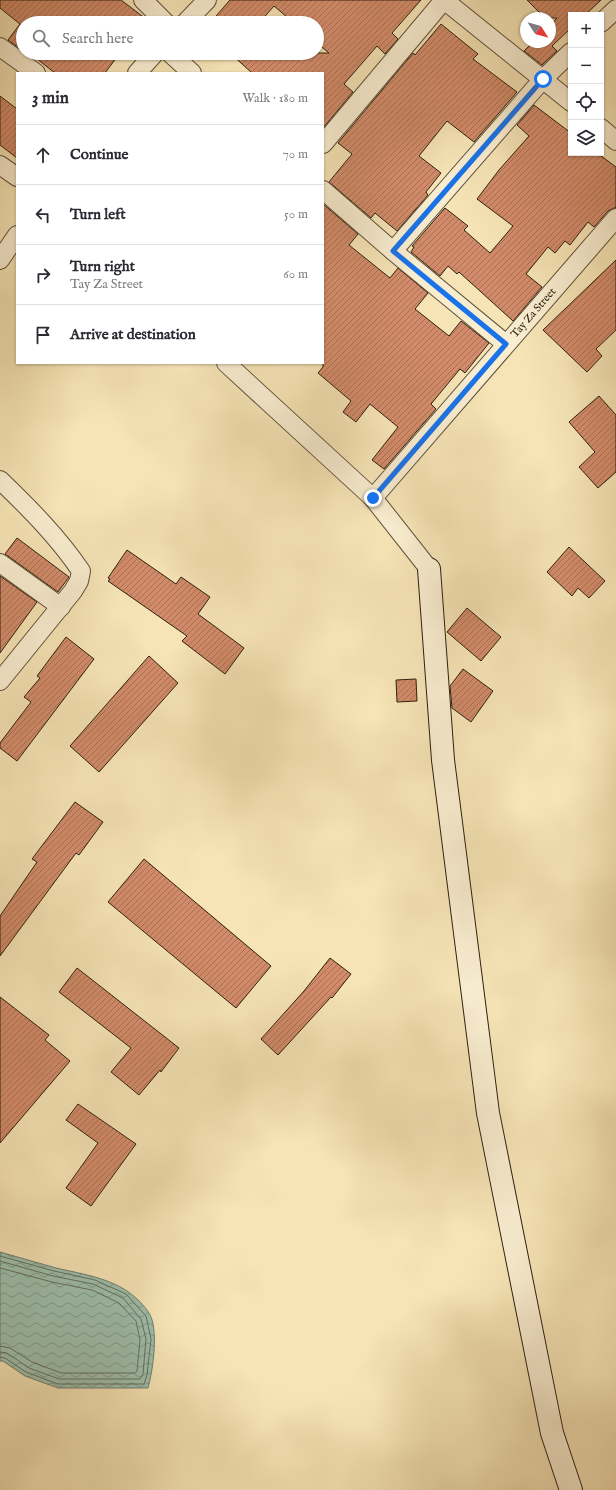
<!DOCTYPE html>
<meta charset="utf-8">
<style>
body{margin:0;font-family:"IM FELL English",serif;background:#f2f2f3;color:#2b2b33}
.controls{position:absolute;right:12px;top:12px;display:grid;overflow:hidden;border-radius:0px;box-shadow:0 1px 3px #0004}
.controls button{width:36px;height:36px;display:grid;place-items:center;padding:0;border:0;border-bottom:1px solid #e1e1e2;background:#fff;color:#2b2b33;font:20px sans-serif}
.compass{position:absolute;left:520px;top:12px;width:36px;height:36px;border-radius:50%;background:#fff;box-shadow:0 1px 3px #0004;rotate:126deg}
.stop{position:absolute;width:12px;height:12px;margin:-9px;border:3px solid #1a73e8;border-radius:50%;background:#fff}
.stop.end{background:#1a73e8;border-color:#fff;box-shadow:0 1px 4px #0008}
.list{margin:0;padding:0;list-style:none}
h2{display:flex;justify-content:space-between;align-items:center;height:52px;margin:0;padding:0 16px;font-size:17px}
h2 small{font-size:13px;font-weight:400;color:#7c7c81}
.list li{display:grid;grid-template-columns:26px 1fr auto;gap:12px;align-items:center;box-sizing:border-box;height:60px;padding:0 16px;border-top:1px solid #e1e1e2}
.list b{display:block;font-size:15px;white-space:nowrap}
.list p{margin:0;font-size:13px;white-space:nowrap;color:#7c7c81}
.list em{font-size:13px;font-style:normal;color:#7c7c81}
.icon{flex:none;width:22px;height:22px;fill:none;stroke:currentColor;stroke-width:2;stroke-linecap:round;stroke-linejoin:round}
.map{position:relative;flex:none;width:616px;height:1490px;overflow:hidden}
.search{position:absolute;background:#fff;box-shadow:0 1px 3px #0004;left:16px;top:16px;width:308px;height:44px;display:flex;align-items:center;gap:10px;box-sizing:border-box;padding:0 14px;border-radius:22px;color:#7c7c81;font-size:15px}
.panel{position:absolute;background:#fff;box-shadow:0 1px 3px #0004;left:16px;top:72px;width:308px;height:292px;border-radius:0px}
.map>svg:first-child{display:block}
.water{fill:url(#water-waves);stroke:#707f6e}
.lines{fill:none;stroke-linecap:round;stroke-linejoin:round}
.shore{stroke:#65705e;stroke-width:1}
.building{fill:url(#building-hatch);stroke:#2d200f}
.street-casing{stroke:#5f5139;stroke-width:20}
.secondary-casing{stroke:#2d200f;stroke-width:24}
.street{stroke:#f9edd0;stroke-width:18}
.secondary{stroke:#f9edd0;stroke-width:22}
.route{stroke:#1a73e8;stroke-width:5}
.labels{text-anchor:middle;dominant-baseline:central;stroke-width:3;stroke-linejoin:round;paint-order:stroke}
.street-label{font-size:11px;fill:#2d200f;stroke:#f9edd0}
</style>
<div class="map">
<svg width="616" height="1490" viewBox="0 0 616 1490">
<defs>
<pattern id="water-waves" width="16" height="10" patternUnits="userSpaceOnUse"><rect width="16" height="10" fill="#9dbfad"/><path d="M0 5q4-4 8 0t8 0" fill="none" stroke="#809b8b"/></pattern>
<pattern id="building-hatch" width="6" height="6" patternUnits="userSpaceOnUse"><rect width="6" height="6" fill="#d28b6a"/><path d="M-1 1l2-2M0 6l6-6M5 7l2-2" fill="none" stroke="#ab7156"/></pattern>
</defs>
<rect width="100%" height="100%" fill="#f6e4b6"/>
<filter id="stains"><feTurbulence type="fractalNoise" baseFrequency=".005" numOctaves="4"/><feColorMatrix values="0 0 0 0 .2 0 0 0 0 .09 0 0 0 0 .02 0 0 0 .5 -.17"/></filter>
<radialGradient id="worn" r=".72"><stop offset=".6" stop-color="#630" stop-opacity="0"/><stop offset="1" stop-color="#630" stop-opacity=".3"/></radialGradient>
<path class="water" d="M 0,1252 C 19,1257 37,1263 56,1268 C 91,1276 127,1280 149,1313 C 159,1329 153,1370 148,1388 L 58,1388 L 25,1376 L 3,1361 L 0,1361 Z"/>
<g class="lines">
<path class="shore" d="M 0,1256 L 54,1271 L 95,1280 L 126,1294 L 146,1316 L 151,1339 L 147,1375 L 144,1384 L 58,1384 L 26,1372 L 5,1358 L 0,1357
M 0,1261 L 53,1276 L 93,1284 L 123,1298 L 141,1319 L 146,1339 L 143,1374 L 140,1379 L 59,1379 L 29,1368 L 7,1353 L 0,1352
M 0,1268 L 52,1282 L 92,1290 L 119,1303 L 136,1321 L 140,1340 L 137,1371 L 135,1373 L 61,1373 L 32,1362 L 10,1348 L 0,1346"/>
</g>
<path class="building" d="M 0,0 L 121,0 L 146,19 L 143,23 L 23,23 L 23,51 L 8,40 L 20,24 L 0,8 Z
M 230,0 L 421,0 L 392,33 L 398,39 L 385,54 L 377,46 L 344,84 L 353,92 L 323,128 L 323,73 L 252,73 L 230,53 L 329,53 L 317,43 L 317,23 L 294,23 L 274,6 L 259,23 L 210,23 Z
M 527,0 L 601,0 L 585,15 L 571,15 L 571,28 L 552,46 L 557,51 L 542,65 L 524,51 L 533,42 L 550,42 L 550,25 L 557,18 L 545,18 Z
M 441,24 L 478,54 L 473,59 L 517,92 L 474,142 L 447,121 L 419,156 L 441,173 L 426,192 L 428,195 L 397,231 L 375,213 L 371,218 L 329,182 L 352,154 L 338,143 L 413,53 L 415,55 Z
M 26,53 L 120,53 L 105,73 L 55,73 L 32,55 L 31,56 Z
M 0,96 L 17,109 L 17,158 L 0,145 Z
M 534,105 L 571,133 L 571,153 L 597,153 L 616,167 L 616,207 L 608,211 L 594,227 L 588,222 L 570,245 L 565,241 L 555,253 L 548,247 L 526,274 L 542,287 L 513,321 L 459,272 L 457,274 L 448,266 L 440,276 L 411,252 L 414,247 L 412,246 L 445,208 L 468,226 L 464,230 L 490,253 L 513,226 L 477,199 L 499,170 L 529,136 L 517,125 Z
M 323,204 L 358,234 L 349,245 L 390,278 L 398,268 L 428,293 L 415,309 L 449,336 L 461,321 L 489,343 L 465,373 L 460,369 L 431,404 L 436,409 L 384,469 L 372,460 L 398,427 L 370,404 L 356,422 L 343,412 L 351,401 L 318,373 L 323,367 Z
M 616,260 L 616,330 L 596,349 L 602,356 L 587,372 L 543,330 Z
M 599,396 L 616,415 L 616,472 L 598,488 L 579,467 L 595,452 L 569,422 Z
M 17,538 L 69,577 L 58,592 L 5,554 Z
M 569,547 L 605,581 L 589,598 L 578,588 L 572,596 L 547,572 Z
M 127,550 L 176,584 L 181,577 L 210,597 L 198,614 L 244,648 L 225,674 L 182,641 L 187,636 L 108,581 L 110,579 L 108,578 Z
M 0,576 L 37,602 L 0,653 Z
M 467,608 L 501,637 L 481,661 L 447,632 Z
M 66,637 L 94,659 L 17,761 L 0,748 L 0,743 L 31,702 L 24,697 L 40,678 L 37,676 Z
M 149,656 L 178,683 L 99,772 L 70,746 Z
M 463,669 L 493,691 L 471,722 L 452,708 L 450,686 Z
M 416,679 L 417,701 L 397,702 L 396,680 Z
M 75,802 L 103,822 L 79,855 L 76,853 L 0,956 L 0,916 L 37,862 L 32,859 Z
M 144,859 L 271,966 L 236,1008 L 108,902 Z
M 330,958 L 351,974 L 332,998 L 331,997 L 278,1055 L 261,1039 L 304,991 Z
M 77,968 L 179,1048 L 161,1072 L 160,1070 L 139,1095 L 111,1072 L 131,1048 L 59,992 Z
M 0,997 L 49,1035 L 45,1040 L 70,1061 L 0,1143 Z
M 78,1104 L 136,1144 L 91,1206 L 66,1188 L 98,1143 L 66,1120 Z"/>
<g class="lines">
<g class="street-casing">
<g id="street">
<path d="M 143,0 L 166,23"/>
<path d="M 444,0 L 571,102"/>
<path d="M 185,23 L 207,0"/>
<path d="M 601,23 L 616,9"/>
<path d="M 0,47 L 36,73"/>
<path d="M 170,53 L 192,73"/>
<path d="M 137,73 L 155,53"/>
<path d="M 601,128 L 616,141"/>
<path d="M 323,144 L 444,0"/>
<path d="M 0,165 L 17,177"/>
<path d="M 323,190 L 393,251 L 506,344"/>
<path d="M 393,251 L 543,79 L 571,52"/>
<path d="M 0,260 L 17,235"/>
<path d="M 226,363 L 373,498 L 429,569"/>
<path d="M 0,480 C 29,508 58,537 81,571 L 79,581 L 73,591 L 0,681"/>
<path id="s1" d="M 373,498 L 616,218"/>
<path d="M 0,563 L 61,607"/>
</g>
</g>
<g class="secondary-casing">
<path id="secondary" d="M 429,569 L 443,760 L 488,1113 L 552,1433 L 571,1490"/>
</g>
<use href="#street" class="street"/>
<use href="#secondary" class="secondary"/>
</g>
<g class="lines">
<path class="route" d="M 373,498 L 506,344 L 393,251 L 543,79"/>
</g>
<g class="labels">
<g class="street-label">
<text stroke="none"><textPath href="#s1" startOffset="245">Tay Za Street</textPath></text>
</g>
</g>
<rect width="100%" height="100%" filter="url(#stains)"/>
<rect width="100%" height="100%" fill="url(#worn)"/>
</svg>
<div class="controls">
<button>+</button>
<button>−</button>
<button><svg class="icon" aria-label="locate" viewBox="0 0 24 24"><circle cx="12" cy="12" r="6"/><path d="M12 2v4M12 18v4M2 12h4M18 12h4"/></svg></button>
<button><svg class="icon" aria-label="layers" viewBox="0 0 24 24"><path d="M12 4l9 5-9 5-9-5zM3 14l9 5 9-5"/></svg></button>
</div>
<svg class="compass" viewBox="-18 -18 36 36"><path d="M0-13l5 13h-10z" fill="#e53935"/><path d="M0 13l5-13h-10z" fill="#7c7c81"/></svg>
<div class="stop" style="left:543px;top:79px"></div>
<div class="stop end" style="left:373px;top:498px"></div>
<div class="search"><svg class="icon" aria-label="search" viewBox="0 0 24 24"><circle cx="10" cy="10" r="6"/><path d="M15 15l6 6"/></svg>Search here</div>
<section class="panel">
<h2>3 min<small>Walk · 180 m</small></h2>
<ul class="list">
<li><svg class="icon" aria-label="ahead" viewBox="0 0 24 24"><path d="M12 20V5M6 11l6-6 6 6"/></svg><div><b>Continue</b></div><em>70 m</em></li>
<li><svg class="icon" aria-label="left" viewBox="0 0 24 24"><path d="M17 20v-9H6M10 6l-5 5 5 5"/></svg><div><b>Turn left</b></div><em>50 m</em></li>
<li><svg class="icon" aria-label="right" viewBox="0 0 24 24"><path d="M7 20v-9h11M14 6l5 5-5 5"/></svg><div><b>Turn right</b><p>Tay Za Street</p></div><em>60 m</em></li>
<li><svg class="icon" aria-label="arrive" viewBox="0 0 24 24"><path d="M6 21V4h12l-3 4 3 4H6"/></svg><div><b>Arrive at destination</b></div></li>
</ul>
</section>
</div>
